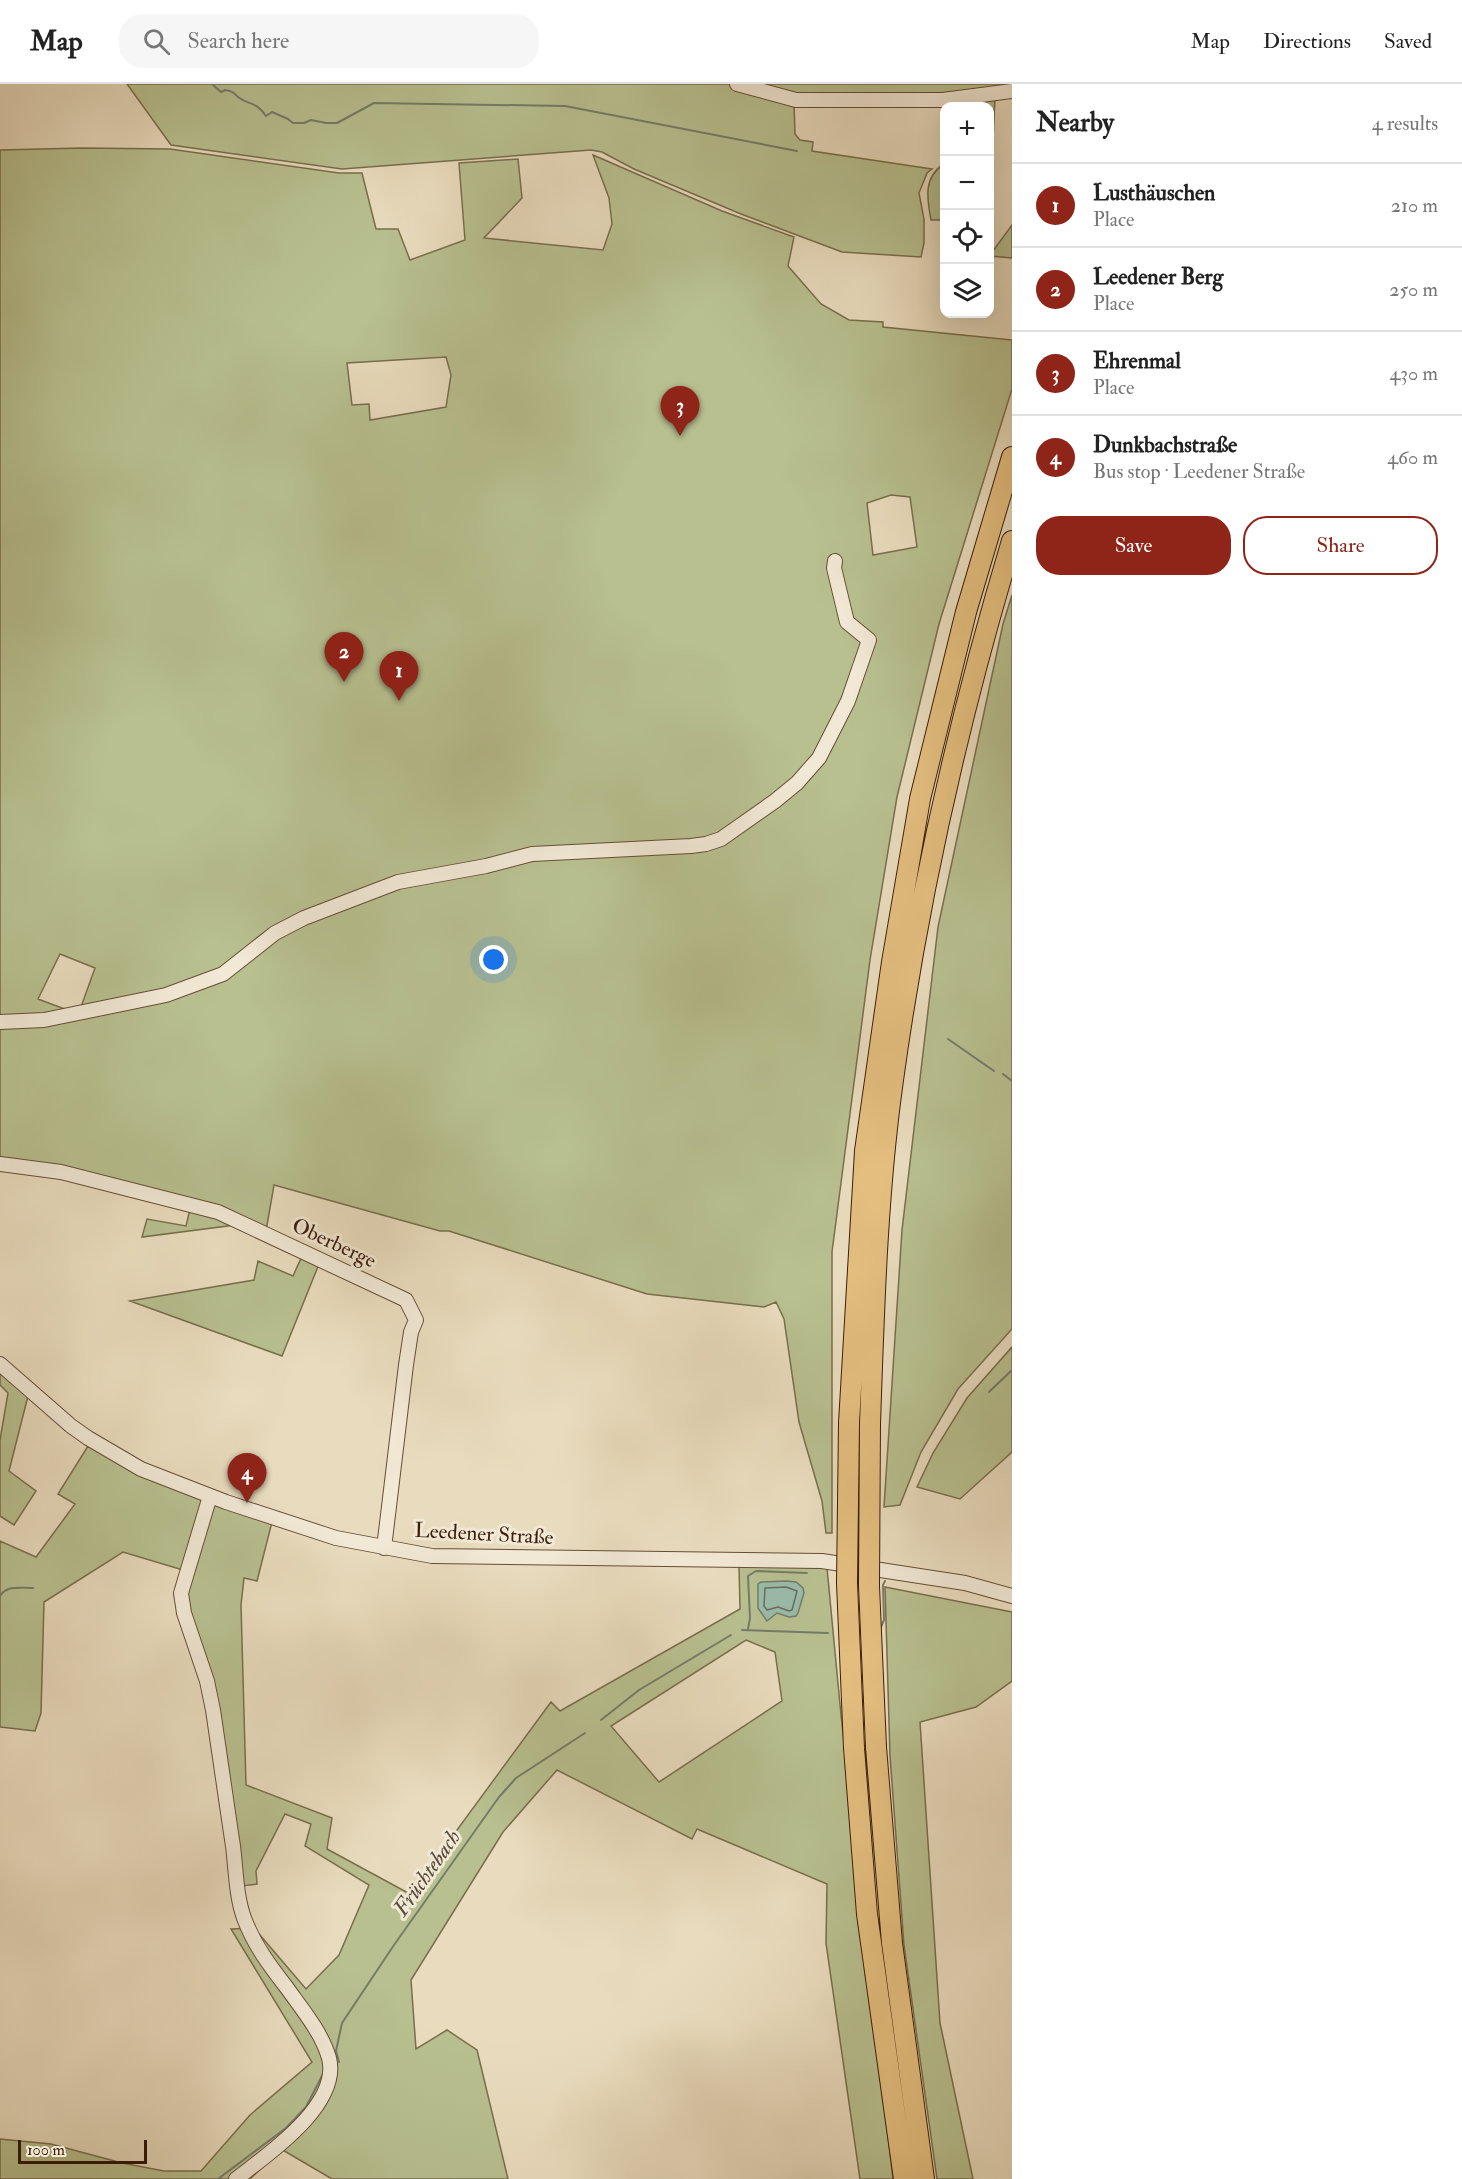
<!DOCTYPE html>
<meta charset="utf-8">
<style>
body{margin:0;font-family:"IM FELL Double Pica",serif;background:#f6f6f6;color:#222}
.controls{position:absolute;right:18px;top:18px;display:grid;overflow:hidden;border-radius:12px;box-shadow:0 6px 24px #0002}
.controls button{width:54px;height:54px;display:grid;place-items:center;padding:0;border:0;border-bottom:2px solid #e0e0e0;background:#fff;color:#222;font:30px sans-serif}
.scale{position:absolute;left:18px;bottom:15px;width:129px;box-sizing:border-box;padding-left:6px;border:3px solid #3c1d08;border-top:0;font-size:16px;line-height:21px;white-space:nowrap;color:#3c1d08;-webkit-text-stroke:4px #f1e8d5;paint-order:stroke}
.you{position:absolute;left:494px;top:876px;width:21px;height:21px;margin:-15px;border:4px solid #fff;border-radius:50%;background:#1a73e8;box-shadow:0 0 0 9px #1a73e833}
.badge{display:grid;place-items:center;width:39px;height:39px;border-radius:50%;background:#8f2418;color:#fff;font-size:20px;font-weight:700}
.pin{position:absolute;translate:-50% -50px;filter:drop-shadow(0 2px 3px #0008)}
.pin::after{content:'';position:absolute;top:32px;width:21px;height:18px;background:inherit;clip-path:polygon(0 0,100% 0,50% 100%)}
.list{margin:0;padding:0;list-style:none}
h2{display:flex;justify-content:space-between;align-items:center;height:78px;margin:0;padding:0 24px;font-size:26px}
h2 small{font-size:20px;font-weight:400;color:#767676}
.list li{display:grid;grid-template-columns:39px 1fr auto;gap:18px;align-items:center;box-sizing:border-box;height:84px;padding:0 24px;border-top:2px solid #e0e0e0}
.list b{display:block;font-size:22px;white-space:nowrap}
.list p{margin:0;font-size:20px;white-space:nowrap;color:#767676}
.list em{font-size:20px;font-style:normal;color:#767676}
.actions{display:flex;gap:12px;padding:18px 24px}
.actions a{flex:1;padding:14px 0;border:2px solid #8f2418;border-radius:24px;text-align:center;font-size:21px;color:#8f2418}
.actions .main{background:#8f2418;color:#fff}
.icon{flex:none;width:33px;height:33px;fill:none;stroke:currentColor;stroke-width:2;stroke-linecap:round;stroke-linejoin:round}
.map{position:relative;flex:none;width:1012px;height:2095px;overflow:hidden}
header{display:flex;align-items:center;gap:36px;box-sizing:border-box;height:84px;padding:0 30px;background:#fff;border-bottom:2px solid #e0e0e0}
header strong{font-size:28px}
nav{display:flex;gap:33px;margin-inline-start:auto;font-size:21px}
.search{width:420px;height:54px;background:#f6f6f6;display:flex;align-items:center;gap:15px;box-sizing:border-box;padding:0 21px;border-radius:24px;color:#767676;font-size:22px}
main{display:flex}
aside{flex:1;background:#fff}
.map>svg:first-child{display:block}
.green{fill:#b8c090;stroke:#7a6e4c;stroke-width:1.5;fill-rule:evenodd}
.water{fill:#99bcab;stroke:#747c6a;stroke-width:1.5}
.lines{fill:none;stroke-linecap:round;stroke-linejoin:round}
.shore{stroke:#6a6c5a;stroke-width:1.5}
.stream{stroke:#747c6a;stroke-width:2}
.minor-casing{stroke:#674d36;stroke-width:16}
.highway-casing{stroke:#3c1d08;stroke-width:22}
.minor{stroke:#f1e8d5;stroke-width:14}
.highway{stroke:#e4be7f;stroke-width:20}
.highway-bridge-casing{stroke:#3c1d08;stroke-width:22;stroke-linecap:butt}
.highway-bridge{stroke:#e4be7f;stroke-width:20}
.labels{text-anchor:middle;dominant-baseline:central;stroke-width:6;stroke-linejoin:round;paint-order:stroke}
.street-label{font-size:21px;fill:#3c1d08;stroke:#f1e8d5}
.water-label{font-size:22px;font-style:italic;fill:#584d39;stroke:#f1e8d5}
</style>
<header>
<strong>Map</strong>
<div class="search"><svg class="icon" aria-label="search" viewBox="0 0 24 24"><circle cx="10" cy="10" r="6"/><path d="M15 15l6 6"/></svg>Search here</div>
<nav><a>Map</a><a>Directions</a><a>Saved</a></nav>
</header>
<main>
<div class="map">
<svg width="1012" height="2095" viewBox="0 0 1012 2095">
<rect width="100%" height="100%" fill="#e9dcbe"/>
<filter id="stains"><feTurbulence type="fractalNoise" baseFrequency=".00333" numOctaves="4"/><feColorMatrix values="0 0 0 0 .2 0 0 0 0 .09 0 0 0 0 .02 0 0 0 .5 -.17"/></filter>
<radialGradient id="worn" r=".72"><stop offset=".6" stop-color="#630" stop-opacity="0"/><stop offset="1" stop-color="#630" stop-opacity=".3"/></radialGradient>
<path class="green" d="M 127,0 L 731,0 L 794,18 L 795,50 L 800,56 L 813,58 L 812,67 L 932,85 L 927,89 L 919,109 L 924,135 L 924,159 L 921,173 L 842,168 L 741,130 L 634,85 L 602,68 L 591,66 L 342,85 L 171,61 Z
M 754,0 L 1012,0 L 1012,5 L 941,11 L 789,9 Z
M 995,14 L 990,118 L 990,22 L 950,22 L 950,17 Z
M 82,64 L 170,65 L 339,89 L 362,89 L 376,145 L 398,145 L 410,176 L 465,156 L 459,79 L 518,75 L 522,114 L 484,154 L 603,166 L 612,140 L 609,114 L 593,71 L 722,127 L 794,153 L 788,182 L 821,220 L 849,236 L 883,238 L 883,243 L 1012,256 L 1012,305 L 939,540 L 897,713 L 870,876 L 832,1168 L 832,1449 L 826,1449 L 822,1417 L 799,1338 L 784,1235 L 776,1218 L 764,1223 L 647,1210 L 449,1147 L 440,1147 L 274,1101 L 266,1147 L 0,1075 L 0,943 L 77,934 L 95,884 L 60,870 L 38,915 L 70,927 L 0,936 L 0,66 ZM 446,273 L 451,291 L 446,323 L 370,336 L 369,320 L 352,321 L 347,279 ZM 891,411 L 910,413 L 917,463 L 873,471 L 867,419 Z
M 944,80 L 944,136 L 931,136 C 927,115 923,93 944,80 Z
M 1012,141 L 1012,174 L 990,172 L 990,171 Z
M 1012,511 L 1012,1245 L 958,1305 L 921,1368 L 900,1421 L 884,1423 L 902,1146 L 938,843 L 1003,540 Z
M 190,1125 L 217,1133 L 235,1141 L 142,1153 L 147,1135 L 186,1142 Z
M 302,1172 L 319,1180 L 282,1272 L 130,1217 L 254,1196 L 258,1177 L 293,1192 Z
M 1012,1263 L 1012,1368 L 960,1415 L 917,1403 L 933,1369 L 967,1314 Z
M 0,1288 L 28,1312 L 9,1387 L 36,1407 L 14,1441 L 0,1432 L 0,1356 L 8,1309 L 0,1301 Z
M 88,1362 L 134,1386 L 203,1415 L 183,1486 L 123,1468 L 44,1518 L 41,1629 L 35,1647 L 0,1643 L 0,1457 L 36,1473 L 75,1420 L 58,1410 Z
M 212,1420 L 272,1438 L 257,1497 L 244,1494 L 241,1521 L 246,1701 L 332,1734 L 327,1765 L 410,1810 L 551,1618 L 560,1627 L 740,1525 L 739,1481 L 827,1484 L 841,1631 L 893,2095 L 860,2095 L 826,1859 L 827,1800 L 697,1745 L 692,1755 L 557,1686 L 503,1748 L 411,1896 L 416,1965 L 447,1946 L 477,1966 L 508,2095 L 332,2095 L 281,2065 L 250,2095 L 0,2095 L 0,2055 L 51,2060 L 122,2079 L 164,2087 L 201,2087 L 250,2031 L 312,1978 L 231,1845 L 254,1844 L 306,1905 L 339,1871 L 369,1801 L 305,1762 L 311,1740 L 285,1730 L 256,1787 L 257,1800 L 242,1802 L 187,1527 L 186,1510 ZM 746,1556 L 775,1568 L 782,1617 L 659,1698 L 611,1642 Z
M 885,1503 L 1012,1528 L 1012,1597 L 976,1623 L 920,1638 L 940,1939 L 973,2095 L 937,2095 L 904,1861 L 890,1672 Z"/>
<path class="water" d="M 786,1497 L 796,1498 L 803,1504 L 804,1509 L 798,1529 L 796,1532 L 789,1533 L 777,1529 L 767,1537 L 758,1524 L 758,1500 L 761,1498 Z"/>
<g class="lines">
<path class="shore" d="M 786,1503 L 797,1507 L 792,1526 L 789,1527 L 778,1523 L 767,1526 L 764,1522 L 765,1504 Z"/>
<path class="stream" d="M 212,0 L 221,8 L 225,6 C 232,7 233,8 238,13 C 248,21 256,17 266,32 L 272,28 L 288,35 L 293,39 L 304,39 L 311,36 L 326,39 L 337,39 L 374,19 L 565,22 L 797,67
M 948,955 L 994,987
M 1003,990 L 1012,997
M 989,1308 L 1012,1286
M 0,1512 C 7,1501 21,1504 33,1504
M 881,1543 L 884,1536 L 883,1501 L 885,1497
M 748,1545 L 750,1534 L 748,1492 L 756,1487 L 807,1489
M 742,1546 L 828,1549
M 601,1636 L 639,1606 L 731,1551
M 339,1978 L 336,1967 L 342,1939 L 394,1861 L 499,1713 L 516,1694 L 585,1649
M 218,2095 L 286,2044 L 306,2023 L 324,1988"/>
<g class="minor-casing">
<path id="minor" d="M 737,0 L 796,16 L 943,16 L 1012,7
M 0,938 L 44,936 L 166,911 L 223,890 L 275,849 L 304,834 L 398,798 L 486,782 L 532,770 L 691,762 L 706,760 L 721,755 L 775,717 L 797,699 L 819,674 L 848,617 L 869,556 L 847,538 L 834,484 L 835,477
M 0,1080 L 61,1088 L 218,1128 L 406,1216 L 416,1236 L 411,1248 L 406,1281 L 384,1464
M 0,1280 L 71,1342 L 88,1354 L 141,1385 L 226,1418 L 336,1454 L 432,1472 L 822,1477 L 965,1499 L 1012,1512
M 210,1412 L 181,1509 L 184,1529 L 207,1597 L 213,1626 C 220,1672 226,1717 233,1762 C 236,1786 236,1812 244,1834 C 254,1861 270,1882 287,1904 C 302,1925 322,1949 329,1974 C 341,2021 267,2071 236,2095"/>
</g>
<g class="highway-casing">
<path id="highway" d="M 849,1339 L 865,1067 L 892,878 L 920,715 L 966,528 L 1012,373
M 870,1340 C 874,1225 877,1110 893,996 C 918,814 959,633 1012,457
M 847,1499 L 854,1664 L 867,1830 L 904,2095
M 876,1663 L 892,1859 L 924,2095"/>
</g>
<use href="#minor" class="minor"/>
<use href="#highway" class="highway"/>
<g class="highway-bridge-casing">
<path id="highway-bridge" d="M 870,1340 L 869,1502 L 876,1663
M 847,1499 L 849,1339"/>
</g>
<use href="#highway-bridge" class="highway-bridge"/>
</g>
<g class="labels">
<g class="street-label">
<text transform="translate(334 1159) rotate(25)">Oberberge</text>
<text transform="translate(484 1450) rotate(3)">Leedener Straße</text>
</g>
<g class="water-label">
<text transform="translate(427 1789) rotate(-55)">Früchtebach</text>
</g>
</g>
<rect width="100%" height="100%" filter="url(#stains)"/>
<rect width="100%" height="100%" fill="url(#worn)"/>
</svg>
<div class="controls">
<button>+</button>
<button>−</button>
<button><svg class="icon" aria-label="locate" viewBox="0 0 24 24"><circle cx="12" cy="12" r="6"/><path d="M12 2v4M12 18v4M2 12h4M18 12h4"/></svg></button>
<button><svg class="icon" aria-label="layers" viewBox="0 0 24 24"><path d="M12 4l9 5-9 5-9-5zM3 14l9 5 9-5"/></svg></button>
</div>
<div class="scale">100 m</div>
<div class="you"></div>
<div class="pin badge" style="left:399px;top:617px">1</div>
<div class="pin badge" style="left:344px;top:598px">2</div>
<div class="pin badge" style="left:680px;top:352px">3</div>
<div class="pin badge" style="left:247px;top:1419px">4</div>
</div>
<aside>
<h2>Nearby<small>4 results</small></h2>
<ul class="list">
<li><span class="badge">1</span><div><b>Lusthäuschen</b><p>Place</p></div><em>210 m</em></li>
<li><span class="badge">2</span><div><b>Leedener Berg</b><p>Place</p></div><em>250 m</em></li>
<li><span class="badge">3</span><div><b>Ehrenmal</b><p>Place</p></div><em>430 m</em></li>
<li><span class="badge">4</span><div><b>Dunkbachstraße</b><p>Bus stop · Leedener Straße</p></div><em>460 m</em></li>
</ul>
<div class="actions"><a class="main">Save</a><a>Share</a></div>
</aside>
</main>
